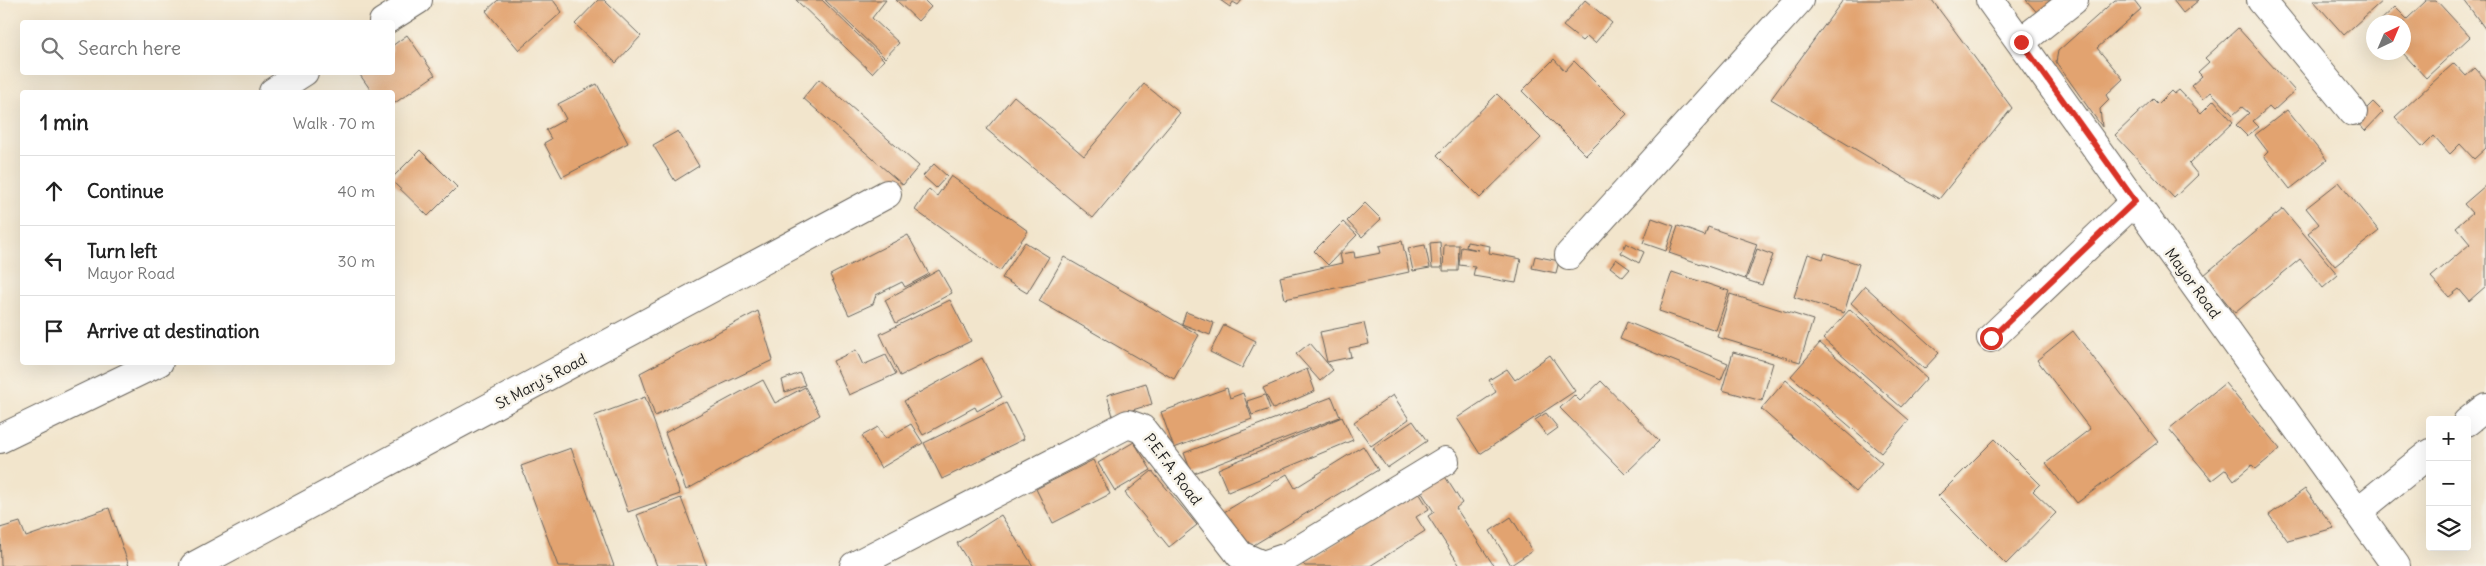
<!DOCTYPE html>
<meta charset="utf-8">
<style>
body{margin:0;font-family:Delius,sans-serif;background:#f2f2f2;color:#222}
.controls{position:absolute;right:15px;bottom:15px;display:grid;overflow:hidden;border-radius:5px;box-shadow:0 5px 20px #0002}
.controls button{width:45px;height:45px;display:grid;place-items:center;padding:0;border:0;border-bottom:1px solid #e0e0e0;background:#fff;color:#222;font:25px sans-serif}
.compass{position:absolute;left:2366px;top:15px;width:45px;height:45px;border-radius:50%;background:#fff;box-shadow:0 5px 20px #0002;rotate:44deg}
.stop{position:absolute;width:15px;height:15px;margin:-11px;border:4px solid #d93025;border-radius:50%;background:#fff}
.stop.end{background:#d93025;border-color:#fff;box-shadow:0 1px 5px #0008}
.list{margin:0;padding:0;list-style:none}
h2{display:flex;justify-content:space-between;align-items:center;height:65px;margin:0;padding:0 20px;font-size:21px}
h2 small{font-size:16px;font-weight:400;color:#767676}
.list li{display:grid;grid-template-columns:32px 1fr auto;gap:15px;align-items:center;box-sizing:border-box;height:70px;padding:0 20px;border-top:1px solid #e0e0e0}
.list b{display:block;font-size:19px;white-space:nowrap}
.list p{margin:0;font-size:16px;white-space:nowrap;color:#767676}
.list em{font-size:16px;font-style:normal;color:#767676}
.icon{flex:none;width:28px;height:28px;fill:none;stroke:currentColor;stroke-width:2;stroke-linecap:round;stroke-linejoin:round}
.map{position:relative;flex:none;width:2486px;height:566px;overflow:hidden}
.search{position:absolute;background:#fff;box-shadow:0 5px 20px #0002;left:20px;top:20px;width:375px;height:55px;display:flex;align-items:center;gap:12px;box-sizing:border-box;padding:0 18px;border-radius:5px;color:#767676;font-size:19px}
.panel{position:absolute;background:#fff;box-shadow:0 5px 20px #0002;left:20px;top:90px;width:375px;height:275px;border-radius:5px}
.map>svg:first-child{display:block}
.building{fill:#e2a36f}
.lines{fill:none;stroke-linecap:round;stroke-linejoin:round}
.minor-casing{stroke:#67625a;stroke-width:30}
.minor{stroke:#fff;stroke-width:28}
.route{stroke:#d93025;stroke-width:6}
.labels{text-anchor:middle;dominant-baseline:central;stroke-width:5;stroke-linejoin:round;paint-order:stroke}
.street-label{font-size:15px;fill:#1c1c1c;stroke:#f7f3e8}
</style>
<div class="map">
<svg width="2486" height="566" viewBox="0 0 2486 566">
<rect width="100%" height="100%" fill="#f7f3e8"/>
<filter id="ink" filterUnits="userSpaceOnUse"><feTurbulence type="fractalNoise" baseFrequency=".02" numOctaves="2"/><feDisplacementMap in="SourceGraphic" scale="10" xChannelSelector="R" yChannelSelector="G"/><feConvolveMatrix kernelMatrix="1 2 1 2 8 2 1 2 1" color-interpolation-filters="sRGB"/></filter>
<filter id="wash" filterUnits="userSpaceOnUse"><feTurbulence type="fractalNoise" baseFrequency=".0096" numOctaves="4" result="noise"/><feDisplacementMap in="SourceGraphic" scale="20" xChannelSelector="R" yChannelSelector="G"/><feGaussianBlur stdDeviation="1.12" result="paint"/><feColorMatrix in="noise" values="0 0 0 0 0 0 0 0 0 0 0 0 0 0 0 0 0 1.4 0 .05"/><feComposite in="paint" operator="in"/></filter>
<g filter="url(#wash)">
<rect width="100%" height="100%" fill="#f2e5cc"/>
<g id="blocks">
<path class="building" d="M 498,0 L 553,0 L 562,12 L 519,50 L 486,11 Z
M 598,0 L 604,0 L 641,36 L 616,63 L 575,24 Z
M 796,0 L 822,0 L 884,60 L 872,73 Z
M 825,0 L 886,0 L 872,18 L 899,43 L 885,58 Z
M 896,0 L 924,0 L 931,7 L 918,21 Z
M 1220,0 L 1242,0 L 1238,5 L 1233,2 L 1230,7 Z
M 1585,0 L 1612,23 L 1595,43 L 1587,36 L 1582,41 L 1563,26 Z
M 1843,0 L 1932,0 L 2012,108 L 1939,199 L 1771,99 Z
M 2026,0 L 2061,0 L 2041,17 Z
M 2115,0 L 2134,0 L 2141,9 L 2097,48 L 2123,79 L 2106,95 L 2109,100 L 2100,109 L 2102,127 L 2056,62 L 2058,51 Z
M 2173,0 L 2199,0 L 2183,13 Z
M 2313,0 L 2383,0 L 2344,35 Z
M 2427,0 L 2436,0 L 2470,37 L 2426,78 L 2402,52 L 2404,22 L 2379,22 L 2395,7 L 2407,19 Z
M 2464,0 L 2486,0 L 2486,30 Z
M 2238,28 L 2295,91 L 2273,111 L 2269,107 L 2253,121 L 2259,127 L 2247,136 L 2236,125 L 2249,113 L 2242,107 L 2233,115 L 2211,92 L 2203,99 L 2191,86 L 2202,76 L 2198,72 L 2209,62 L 2205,58 Z
M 407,35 L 435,75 L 392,105 L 392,92 L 372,92 L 358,72 L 392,72 L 392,46 Z
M 1554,59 L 1565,71 L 1574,61 L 1627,114 L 1586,155 L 1522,91 Z
M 2454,63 L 2466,76 L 2475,68 L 2486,80 L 2486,148 L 2474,159 L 2460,144 L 2450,154 L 2434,136 L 2423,147 L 2395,117 Z
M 819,79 L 919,166 L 903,185 L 803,98 Z
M 597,84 L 628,143 L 562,177 L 544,143 L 551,139 L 546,130 L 566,119 L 558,104 Z
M 1144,84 L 1180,113 L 1093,218 L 986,129 L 1014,96 L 1084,156 Z
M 2179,90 L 2201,113 L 2214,100 L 2233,122 L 2189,164 L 2198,175 L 2174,198 L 2115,135 L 2153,99 L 2158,104 L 2171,91 L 2174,94 Z
M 1497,94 L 1541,138 L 1480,198 L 1437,155 Z
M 2373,102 L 2383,112 L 2365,131 L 2355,120 Z
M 2287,110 L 2327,160 L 2290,189 L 2264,156 L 2268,152 L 2255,135 Z
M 678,131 L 699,166 L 675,181 L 653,145 Z
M 420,150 L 457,187 L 428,216 L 392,181 L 392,178 Z
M 934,164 L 947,176 L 936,188 L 923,176 Z
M 951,176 L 1028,231 L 1000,271 L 915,210 L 929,189 L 937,196 Z
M 2339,182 L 2379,231 L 2335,266 L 2308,233 L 2319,224 L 2306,208 Z
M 2486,185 L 2486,286 L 2469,301 L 2459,289 L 2449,297 L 2431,277 L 2470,244 L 2456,227 L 2472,213 L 2464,204 Z
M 1365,203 L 1381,219 L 1362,237 L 1347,221 Z
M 2283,209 L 2338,275 L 2323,288 L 2300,259 L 2235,313 L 2204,275 Z
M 1652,218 L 1674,226 L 1666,251 L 1643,243 Z
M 1343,222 L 1357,235 L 1328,265 L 1314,251 Z
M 1678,226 L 1705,236 L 1708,227 L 1757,244 L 1745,279 L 1669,253 Z
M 908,235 L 929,274 L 905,287 L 902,282 L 876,295 L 873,304 L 849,315 L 830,275 Z
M 1402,241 L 1409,272 L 1285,299 L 1280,277 L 1342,263 L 1340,254 L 1354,252 L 1355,258 L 1381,253 L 1379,246 Z
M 1025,242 L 1049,257 L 1027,293 L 1002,278 Z
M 1440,242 L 1442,268 L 1432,268 L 1430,243 Z
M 1467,242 L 1490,246 L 1489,253 L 1521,259 L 1516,283 L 1473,276 L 1475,267 L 1459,265 L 1461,247 L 1478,250 L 1466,247 Z
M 1626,243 L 1644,252 L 1639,263 L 1621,253 Z
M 1425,245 L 1430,268 L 1413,271 L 1408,248 Z
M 1444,245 L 1459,245 L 1458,271 L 1443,271 Z
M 1757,249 L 1773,255 L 1762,285 L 1746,280 Z
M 1825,253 L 1859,264 L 1844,313 L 1794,297 L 1808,254 L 1823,259 Z
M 1535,256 L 1559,261 L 1556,273 L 1532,268 Z
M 1064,257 L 1199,335 L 1174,379 L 1039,301 Z
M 1616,259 L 1630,269 L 1623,277 L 1610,267 Z
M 939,270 L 952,293 L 896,323 L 885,300 Z
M 1672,272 L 1729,291 L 1716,330 L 1659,311 Z
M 1865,286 L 1939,353 L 1924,369 L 1851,303 Z
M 1730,294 L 1813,320 L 1800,362 L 1717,337 Z
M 950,300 L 971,341 L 900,376 L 880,334 Z
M 1850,309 L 1927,378 L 1901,407 L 1823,339 Z
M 758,311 L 773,360 L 655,416 L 640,373 Z
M 1186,312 L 1214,323 L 1210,335 L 1182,324 Z
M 1627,322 L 1728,363 L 1721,380 L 1620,339 Z
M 1364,323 L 1369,344 L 1349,348 L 1351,357 L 1327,362 L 1320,332 Z
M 1224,325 L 1256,341 L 1242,368 L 1210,352 Z
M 2073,331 L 2158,442 L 2077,503 L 2046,463 L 2090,429 L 2037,360 Z
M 1310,343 L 1333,370 L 1320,381 L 1296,354 Z
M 1820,343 L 1909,420 L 1881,453 L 1791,376 Z
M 856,350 L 863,365 L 886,355 L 896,374 L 849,395 L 833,361 Z
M 1733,352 L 1773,363 L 1762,401 L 1722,390 Z
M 1550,355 L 1575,391 L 1480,454 L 1457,418 L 1496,392 L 1489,380 L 1507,369 L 1515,380 Z
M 982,358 L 1002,397 L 977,411 L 975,407 L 923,435 L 904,401 Z
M 1307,369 L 1315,391 L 1273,409 L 1263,388 Z
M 800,373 L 805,385 L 785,392 L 782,380 Z
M 763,380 L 775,403 L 805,387 L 820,415 L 686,490 L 665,433 Z
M 1786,380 L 1882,463 L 1856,492 L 1761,409 Z
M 1601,381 L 1659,441 L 1625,474 L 1560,408 L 1574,395 L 1580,401 Z
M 1146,383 L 1152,404 L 1113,416 L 1107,395 Z
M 2225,383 L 2280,449 L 2256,469 L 2252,465 L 2234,480 L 2226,469 L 2212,480 L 2169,429 Z
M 1227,388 L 1230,398 L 1243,393 L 1252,419 L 1174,448 L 1161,412 Z
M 1265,395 L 1270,409 L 1252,415 L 1247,401 Z
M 1393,395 L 1409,419 L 1371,446 L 1354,422 Z
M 645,397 L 680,494 L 628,512 L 594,416 Z
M 1332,397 L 1340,417 L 1192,474 L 1184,453 Z
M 1006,403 L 1024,439 L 942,479 L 924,443 Z
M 1546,413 L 1558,428 L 1547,436 L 1535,420 Z
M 1342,417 L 1353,440 L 1228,492 L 1218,469 Z
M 1413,421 L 1427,441 L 1387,468 L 1373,448 Z
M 911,424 L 923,443 L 881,468 L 862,436 L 878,427 L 885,439 Z
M 1995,439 L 2040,484 L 2033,491 L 2056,513 L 2006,564 L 1938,496 Z
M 1134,442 L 1151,470 L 1115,491 L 1098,463 Z
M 1363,446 L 1378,470 L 1247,549 L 1224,512 L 1287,474 L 1295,488 Z
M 571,448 L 614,566 L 558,566 L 521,466 Z
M 1093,460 L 1110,494 L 1053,523 L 1036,489 Z
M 1152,471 L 1197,525 L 1169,547 L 1125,493 Z
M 1444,475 L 1462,503 L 1456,508 L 1494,566 L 1460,566 L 1428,516 L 1434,512 L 1420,490 Z
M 2305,489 L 2334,528 L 2288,541 L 2269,515 Z
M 1418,491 L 1429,509 L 1416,517 L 1425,531 L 1370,566 L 1305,566 L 1303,564 Z
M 681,498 L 707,566 L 657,566 L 637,515 Z
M 109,508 L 129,566 L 1,566 L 0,528 L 20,522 L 26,537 Z
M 1001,515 L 1033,566 L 971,566 L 957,543 Z
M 1511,517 L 1532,551 L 1511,565 L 1490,531 Z"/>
</g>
</g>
<g filter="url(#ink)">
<use href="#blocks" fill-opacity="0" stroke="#67625a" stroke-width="1"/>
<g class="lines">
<g class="minor-casing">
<path id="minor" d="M 1990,0 L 2396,566
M 2261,0 L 2353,112
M 383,22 L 418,0
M 2021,42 L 2074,0
M 273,92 L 304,72
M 1569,255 L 1799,0
M 1991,338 L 2135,201
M 2467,422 L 2486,407
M 0,439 L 159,362
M 2357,512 L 2430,453
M 194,566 L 887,194
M 854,566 L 1128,424 L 1142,429 L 1240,555 L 1263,565 L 1287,557 L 1445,461"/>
</g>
<use href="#minor" class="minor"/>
</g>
</g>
<g class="lines" filter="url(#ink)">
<path class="route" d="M 1991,338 L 2135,201 L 2021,42"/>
</g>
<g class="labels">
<g class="street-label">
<text transform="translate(2193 283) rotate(54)">Mayor Road</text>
<text transform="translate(541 381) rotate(-28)">St Mary's Road</text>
<text transform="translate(1173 469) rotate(53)">P.E.F.A. Road</text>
</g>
</g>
</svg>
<div class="controls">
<button>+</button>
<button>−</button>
<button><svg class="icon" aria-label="layers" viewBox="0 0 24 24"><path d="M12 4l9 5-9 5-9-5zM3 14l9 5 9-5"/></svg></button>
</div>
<svg class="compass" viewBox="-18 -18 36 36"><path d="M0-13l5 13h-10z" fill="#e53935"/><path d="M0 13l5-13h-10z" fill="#767676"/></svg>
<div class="stop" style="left:1991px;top:338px"></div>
<div class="stop end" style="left:2021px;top:42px"></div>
<div class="search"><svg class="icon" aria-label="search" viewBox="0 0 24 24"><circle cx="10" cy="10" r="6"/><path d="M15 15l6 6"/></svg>Search here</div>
<section class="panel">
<h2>1 min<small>Walk · 70 m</small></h2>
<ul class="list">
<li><svg class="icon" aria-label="ahead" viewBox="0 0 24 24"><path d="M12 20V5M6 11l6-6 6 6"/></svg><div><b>Continue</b></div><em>40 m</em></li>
<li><svg class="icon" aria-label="left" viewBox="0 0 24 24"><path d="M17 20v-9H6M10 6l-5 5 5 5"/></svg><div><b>Turn left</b><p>Mayor Road</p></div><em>30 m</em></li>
<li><svg class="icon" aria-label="arrive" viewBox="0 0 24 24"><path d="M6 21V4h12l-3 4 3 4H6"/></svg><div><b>Arrive at destination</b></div></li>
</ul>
</section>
</div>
